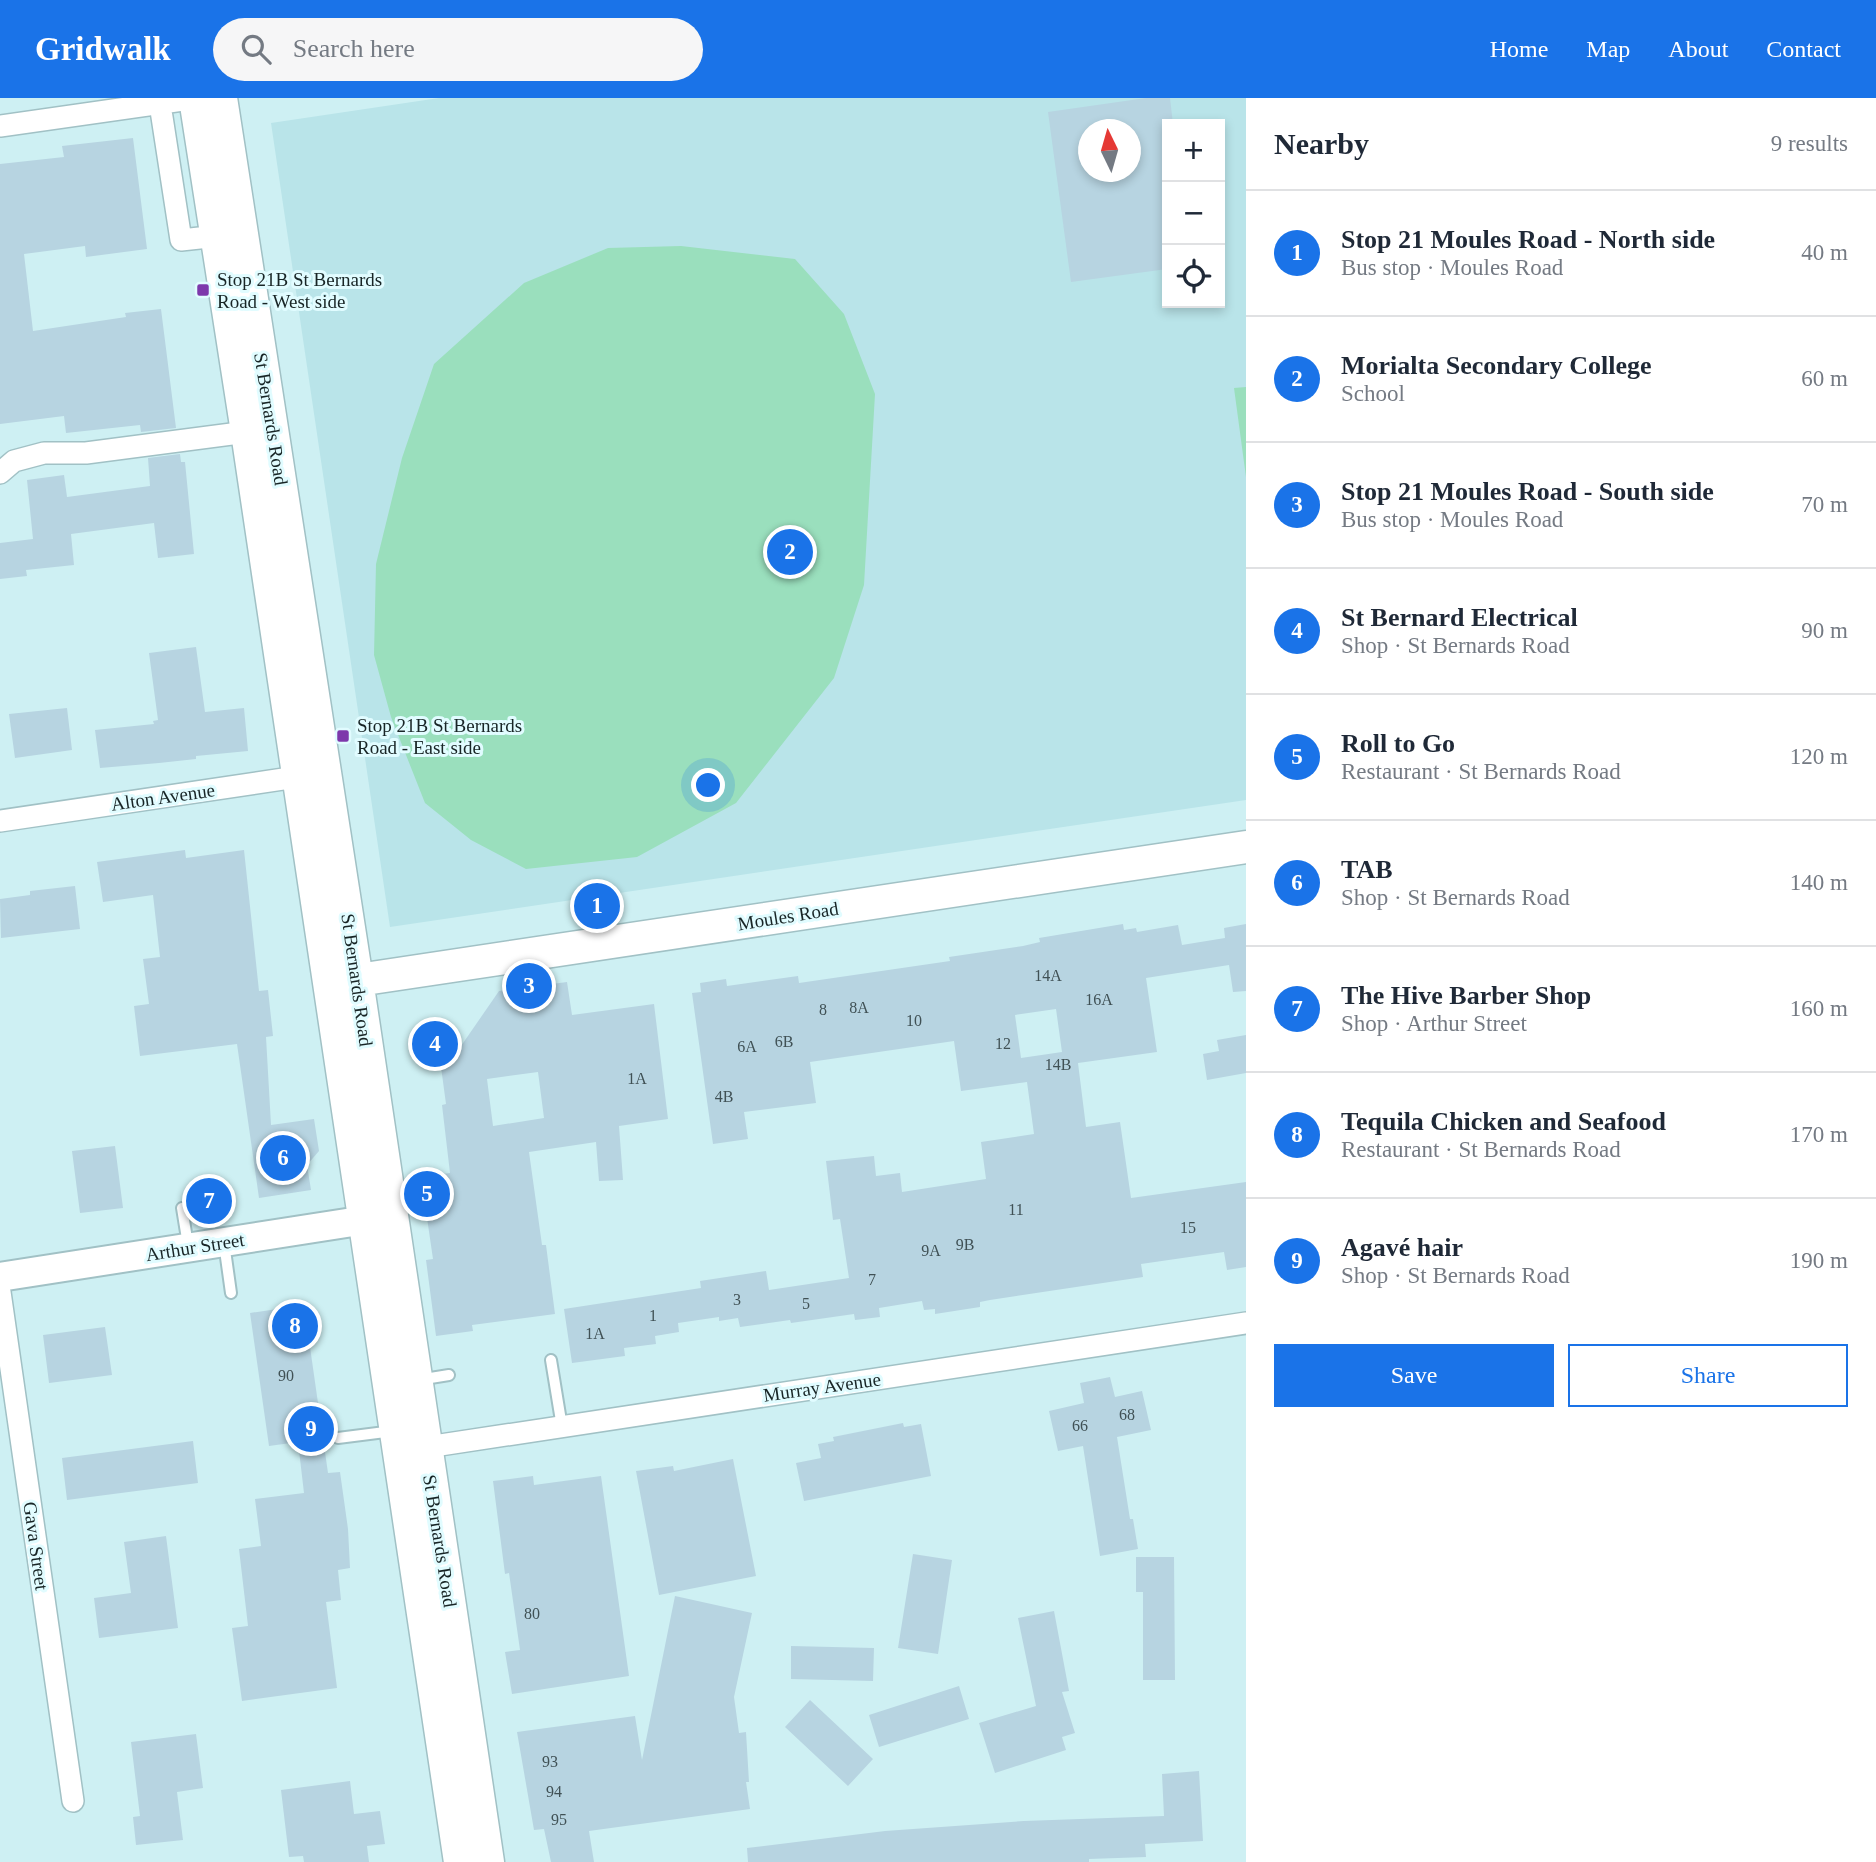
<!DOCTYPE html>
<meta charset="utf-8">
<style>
body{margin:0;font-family:"Times New Roman",serif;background:#f6f6f7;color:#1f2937}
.controls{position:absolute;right:21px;top:21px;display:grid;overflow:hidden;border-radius:0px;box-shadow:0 4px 10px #0003}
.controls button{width:63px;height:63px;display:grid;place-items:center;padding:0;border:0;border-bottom:2px solid #e0e1e3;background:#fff;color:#1f2937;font:35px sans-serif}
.compass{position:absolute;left:1078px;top:21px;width:63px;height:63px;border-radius:50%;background:#fff;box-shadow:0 4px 10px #0003;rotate:355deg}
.you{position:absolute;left:709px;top:688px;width:24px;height:24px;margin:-18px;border:5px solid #fff;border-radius:50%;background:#1a73e8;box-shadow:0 0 0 10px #1a73e833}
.badge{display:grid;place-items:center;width:46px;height:46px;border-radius:50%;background:#1a73e8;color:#fff;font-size:23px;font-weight:700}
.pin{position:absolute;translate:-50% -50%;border:4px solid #fff;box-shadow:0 2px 7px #0006}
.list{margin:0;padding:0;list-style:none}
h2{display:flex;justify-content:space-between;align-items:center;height:91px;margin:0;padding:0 28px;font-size:30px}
h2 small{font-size:23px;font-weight:400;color:#747a83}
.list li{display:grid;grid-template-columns:46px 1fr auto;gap:21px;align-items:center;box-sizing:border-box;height:126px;padding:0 28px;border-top:2px solid #e0e1e3}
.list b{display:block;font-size:26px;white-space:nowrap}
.list p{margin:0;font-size:23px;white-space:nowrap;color:#747a83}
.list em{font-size:23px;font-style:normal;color:#747a83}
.actions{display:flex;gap:14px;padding:21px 28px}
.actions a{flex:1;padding:16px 0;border:2px solid #1a73e8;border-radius:0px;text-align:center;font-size:24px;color:#1a73e8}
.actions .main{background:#1a73e8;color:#fff}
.icon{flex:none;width:38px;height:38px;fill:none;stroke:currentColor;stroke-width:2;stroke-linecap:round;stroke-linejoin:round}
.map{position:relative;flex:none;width:1246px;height:1764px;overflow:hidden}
header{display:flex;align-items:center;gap:42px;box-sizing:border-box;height:98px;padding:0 35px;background:#1a73e8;color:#fff}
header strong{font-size:33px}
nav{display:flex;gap:38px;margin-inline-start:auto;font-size:24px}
.search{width:490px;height:63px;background:#f6f6f7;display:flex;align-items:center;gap:18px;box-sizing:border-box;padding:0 24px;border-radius:38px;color:#747a83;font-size:26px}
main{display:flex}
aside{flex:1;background:#fff}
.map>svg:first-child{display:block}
.built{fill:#b9e4e9;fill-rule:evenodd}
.green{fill:#9adfbd}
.building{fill:#b7d4e1;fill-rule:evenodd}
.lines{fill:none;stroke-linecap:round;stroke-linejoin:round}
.service-casing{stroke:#a1c1c5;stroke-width:14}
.minor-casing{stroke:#a1c1c5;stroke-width:24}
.tertiary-casing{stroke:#a1c1c5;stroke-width:32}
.secondary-casing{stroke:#a1c1c5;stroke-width:35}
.service{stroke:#fff;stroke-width:10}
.minor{stroke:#fff;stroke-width:21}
.tertiary{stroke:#fff;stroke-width:28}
.secondary{stroke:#fff;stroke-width:32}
.poi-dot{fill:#7d38ab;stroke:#e1fcff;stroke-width:2.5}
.labels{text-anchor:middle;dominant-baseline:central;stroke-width:6;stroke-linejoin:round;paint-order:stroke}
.number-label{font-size:16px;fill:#405155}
.poi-label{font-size:19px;fill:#182526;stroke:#e1fcff;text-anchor:start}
.street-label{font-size:19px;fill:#182526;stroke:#e1fcff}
</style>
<header>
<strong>Gridwalk</strong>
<div class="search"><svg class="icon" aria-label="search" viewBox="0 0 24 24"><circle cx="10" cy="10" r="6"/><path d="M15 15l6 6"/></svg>Search here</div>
<nav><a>Home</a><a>Map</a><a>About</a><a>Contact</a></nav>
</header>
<main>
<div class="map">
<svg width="1246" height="1764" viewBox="0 0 1246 1764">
<rect width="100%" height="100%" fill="#cef0f3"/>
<path class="built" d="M 439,0 L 1246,0 L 1246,702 L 390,829 L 271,25 ZM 1167,26 L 1220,26 L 1220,205 L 1167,205 ZM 1088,32 L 1130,32 L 1130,74 L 1088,74 Z"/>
<path class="green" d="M 681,148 L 795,161 L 844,216 L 875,296 L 864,487 L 834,580 L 736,705 L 637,759 L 526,771 L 471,742 L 425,705 L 391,619 L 374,557 L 376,466 L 402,360 L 434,266 L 524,185 L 608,150 Z
M 1246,289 L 1246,379 L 1234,290 Z"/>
<path class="building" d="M 1146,0 L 1170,0 L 1173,26 L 1167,26 L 1167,171 L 1071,184 L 1048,14 ZM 1088,32 L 1130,32 L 1130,74 L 1088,74 Z
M 133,40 L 147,151 L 86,159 L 85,148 L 24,156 L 33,233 L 126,219 L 125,215 L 161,211 L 176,330 L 141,334 L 140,327 L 66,335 L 64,318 L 0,326 L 0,66 L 64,59 L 62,48 Z
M 180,356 L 181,364 L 185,364 L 194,456 L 158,460 L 154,425 L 71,436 L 74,467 L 26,472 L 27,478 L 0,481 L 0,445 L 33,441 L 27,382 L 64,377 L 67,399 L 150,388 L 148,360 Z
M 196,549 L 205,614 L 244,610 L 248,653 L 196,658 L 196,661 L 159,665 L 100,670 L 95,632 L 154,626 L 153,623 L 158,622 L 149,555 Z
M 67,610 L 72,652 L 15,660 L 9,616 Z
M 185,752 L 186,760 L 244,752 L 259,893 L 268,892 L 273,938 L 266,939 L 271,1027 L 314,1021 L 319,1053 L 307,1067 L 311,1092 L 259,1100 L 237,946 L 140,958 L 134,908 L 149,906 L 143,861 L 160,859 L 153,797 L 103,804 L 97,764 Z
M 75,788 L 80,831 L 1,840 L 0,801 L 30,797 L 30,793 Z
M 1123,826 L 1124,832 L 1136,830 L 1137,834 L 1178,827 L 1182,847 L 1225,840 L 1224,830 L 1246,826 L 1246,893 L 1233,894 L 1229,867 L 1146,880 L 1157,954 L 1078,965 L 1086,1029 L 1120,1024 L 1131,1100 L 1246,1084 L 1246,1169 L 1227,1172 L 1224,1154 L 1141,1166 L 1143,1179 L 990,1202 L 980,1204 L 980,1209 L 935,1216 L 935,1211 L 924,1212 L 922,1203 L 879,1210 L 880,1219 L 855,1222 L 854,1216 L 791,1225 L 790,1222 L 740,1229 L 738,1220 L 719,1223 L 719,1219 L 678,1225 L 679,1234 L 655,1238 L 656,1246 L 624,1250 L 625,1258 L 572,1265 L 564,1211 L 701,1190 L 700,1183 L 766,1173 L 769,1192 L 849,1180 L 840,1121 L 833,1122 L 826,1063 L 874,1058 L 876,1078 L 900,1075 L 902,1094 L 986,1081 L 981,1044 L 1034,1036 L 1027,984 L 961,993 L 954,943 L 810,964 L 816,1005 L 744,1014 L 748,1041 L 713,1046 L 692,895 L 701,894 L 700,885 L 726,881 L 727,888 L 798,878 L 799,885 L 847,878 L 950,863 L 949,859 L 1023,848 L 1040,844 L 1039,840 ZM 1056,911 L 1062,954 L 1021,960 L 1015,917 Z
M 567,884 L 572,917 L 654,906 L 668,1021 L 619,1028 L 623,1082 L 599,1083 L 596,1044 L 529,1054 L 542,1147 L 546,1147 L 555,1216 L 472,1227 L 473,1233 L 436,1238 L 426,1162 L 433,1161 L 421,1079 L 450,1075 L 442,1007 L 446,1006 L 441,969 L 411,947 L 428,924 L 461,948 L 499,893 ZM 538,974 L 544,1020 L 493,1028 L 487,981 Z
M 1246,937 L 1246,975 L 1207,982 L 1203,956 L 1219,953 L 1217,942 Z
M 115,1048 L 123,1110 L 80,1115 L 72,1053 Z
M 217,1088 L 221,1115 L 200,1118 L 196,1091 Z
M 304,1207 L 328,1375 L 340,1374 L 348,1431 L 350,1470 L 338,1472 L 341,1502 L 326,1504 L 337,1590 L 242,1603 L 232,1530 L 248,1528 L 239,1451 L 261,1448 L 255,1401 L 304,1395 L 298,1344 L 269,1348 L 250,1215 Z
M 105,1229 L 112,1277 L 49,1285 L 43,1237 Z
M 1110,1279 L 1115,1299 L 1142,1293 L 1151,1332 L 1117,1339 L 1130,1421 L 1133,1421 L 1138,1451 L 1100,1458 L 1083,1348 L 1058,1353 L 1049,1313 L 1084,1305 L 1080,1285 Z
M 903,1325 L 904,1329 L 921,1326 L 931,1378 L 804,1403 L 796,1365 L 821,1360 L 818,1346 L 834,1343 L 833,1339 Z
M 193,1343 L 198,1385 L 67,1402 L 62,1360 Z
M 733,1361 L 756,1478 L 659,1497 L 636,1373 L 673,1368 L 674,1373 Z
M 533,1378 L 534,1387 L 601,1378 L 629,1578 L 512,1596 L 505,1554 L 520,1552 L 509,1475 L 505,1476 L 493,1383 Z
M 166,1438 L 178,1530 L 99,1540 L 94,1500 L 131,1495 L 124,1444 Z
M 913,1456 L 952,1462 L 938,1556 L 898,1550 Z
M 1136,1459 L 1174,1459 L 1175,1582 L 1143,1582 L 1143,1494 L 1136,1494 Z
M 675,1498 L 752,1515 L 734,1599 L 739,1635 L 746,1634 L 749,1684 L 746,1684 L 750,1711 L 589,1733 L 594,1764 L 551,1764 L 544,1731 L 534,1732 L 517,1634 L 635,1618 L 642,1662 Z
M 1054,1513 L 1069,1593 L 1062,1594 L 1075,1635 L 1062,1639 L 1066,1652 L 995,1675 L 979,1625 L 1036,1608 L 1018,1520 Z
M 791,1548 L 874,1550 L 873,1583 L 791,1581 Z
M 959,1588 L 969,1621 L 879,1649 L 869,1617 Z
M 810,1602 L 873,1661 L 848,1688 L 785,1629 Z
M 196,1636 L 203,1690 L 177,1694 L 183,1742 L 136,1747 L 133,1719 L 140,1718 L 131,1644 Z
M 1199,1673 L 1203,1743 L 1145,1746 L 1146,1759 L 1089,1761 L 1089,1764 L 748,1764 L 747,1750 L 885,1733 L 1024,1723 L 1164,1718 L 1162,1676 Z
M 350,1683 L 354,1716 L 380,1713 L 385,1746 L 367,1748 L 369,1764 L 304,1764 L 303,1758 L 289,1759 L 281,1692 Z"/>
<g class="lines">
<g class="service-casing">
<path id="service" d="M 182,1110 L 188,1147
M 224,1145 L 231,1195
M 551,1262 L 562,1329
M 418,1282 L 449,1277
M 338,1340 L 393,1333"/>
</g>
<g class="minor-casing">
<path id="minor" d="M 160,6 L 181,142 L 218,138
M 0,28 L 197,0
M 0,375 L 14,363 L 44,355 L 86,355 L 247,334
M 0,723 L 310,677
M 0,1194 L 73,1703
M 414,1351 L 1246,1225"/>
</g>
<g class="tertiary-casing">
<path id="tertiary" d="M 0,1179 L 385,1119"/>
</g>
<g class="secondary-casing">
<path id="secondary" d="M 195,0 L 247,334 L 460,1764
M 221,0 L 357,882 L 488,1764
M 338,885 L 1246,749"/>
</g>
<use href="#service" class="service"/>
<use href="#minor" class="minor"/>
<use href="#tertiary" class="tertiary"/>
<use href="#secondary" class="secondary"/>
</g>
<g class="poi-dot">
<rect x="196" y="185" width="14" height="14" rx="3.5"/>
<rect x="336" y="631" width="14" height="14" rx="3.5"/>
</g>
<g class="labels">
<g class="number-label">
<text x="1048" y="877">14A</text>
<text x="1099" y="901">16A</text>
<text x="859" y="909">8A</text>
<text x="823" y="911">8</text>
<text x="914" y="922">10</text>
<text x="784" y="943">6B</text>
<text x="1003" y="945">12</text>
<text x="747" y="948">6A</text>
<text x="1058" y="966">14B</text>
<text x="637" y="980">1A</text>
<text x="724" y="998">4B</text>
<text x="1016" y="1111">11</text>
<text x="1188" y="1129">15</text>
<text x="965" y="1146">9B</text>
<text x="931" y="1152">9A</text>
<text x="872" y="1181">7</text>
<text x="737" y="1201">3</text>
<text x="806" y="1205">5</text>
<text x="653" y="1217">1</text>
<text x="595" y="1235">1A</text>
<text x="286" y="1277">90</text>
<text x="1127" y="1316">68</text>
<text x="1080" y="1327">66</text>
<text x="532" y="1515">80</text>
<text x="550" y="1663">93</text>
<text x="554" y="1693">94</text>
<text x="559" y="1721">95</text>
</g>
<g class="poi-label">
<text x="217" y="181">Stop 21B St Bernards<tspan x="217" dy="22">Road - West side</tspan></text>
<text x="357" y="627">Stop 21B St Bernards<tspan x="357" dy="22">Road - East side</tspan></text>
</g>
<g class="street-label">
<text transform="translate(271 321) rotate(81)">St Bernards Road</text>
<text transform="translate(163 699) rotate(-8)">Alton Avenue</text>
<text transform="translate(788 818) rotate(-9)">Moules Road</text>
<text transform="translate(357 882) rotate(82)">St Bernards Road</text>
<text transform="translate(195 1149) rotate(-9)">Arthur Street</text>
<text transform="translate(822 1289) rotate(-8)">Murray Avenue</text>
<text transform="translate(440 1443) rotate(81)">St Bernards Road</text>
<text transform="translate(36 1448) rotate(82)">Gava Street</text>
</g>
</g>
</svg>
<div class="controls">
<button>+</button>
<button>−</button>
<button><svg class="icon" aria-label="locate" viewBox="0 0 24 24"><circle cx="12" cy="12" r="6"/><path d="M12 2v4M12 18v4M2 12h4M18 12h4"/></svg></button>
</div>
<svg class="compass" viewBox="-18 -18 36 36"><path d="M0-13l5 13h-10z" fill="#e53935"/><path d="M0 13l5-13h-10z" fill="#747a83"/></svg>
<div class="you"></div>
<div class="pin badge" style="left:597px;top:808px">1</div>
<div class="pin badge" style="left:790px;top:454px">2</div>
<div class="pin badge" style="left:529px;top:888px">3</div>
<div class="pin badge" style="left:435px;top:946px">4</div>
<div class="pin badge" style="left:427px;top:1096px">5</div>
<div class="pin badge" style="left:283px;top:1060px">6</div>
<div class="pin badge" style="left:209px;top:1103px">7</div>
<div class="pin badge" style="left:295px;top:1228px">8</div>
<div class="pin badge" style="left:311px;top:1331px">9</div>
</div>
<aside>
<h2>Nearby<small>9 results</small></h2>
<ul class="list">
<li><span class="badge">1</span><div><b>Stop 21 Moules Road - North side</b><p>Bus stop · Moules Road</p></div><em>40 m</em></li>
<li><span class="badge">2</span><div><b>Morialta Secondary College</b><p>School</p></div><em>60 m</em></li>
<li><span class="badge">3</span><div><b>Stop 21 Moules Road - South side</b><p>Bus stop · Moules Road</p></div><em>70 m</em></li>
<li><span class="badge">4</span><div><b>St Bernard Electrical</b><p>Shop · St Bernards Road</p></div><em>90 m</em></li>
<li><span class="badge">5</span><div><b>Roll to Go</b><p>Restaurant · St Bernards Road</p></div><em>120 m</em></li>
<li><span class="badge">6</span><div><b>TAB</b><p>Shop · St Bernards Road</p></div><em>140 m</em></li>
<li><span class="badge">7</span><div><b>The Hive Barber Shop</b><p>Shop · Arthur Street</p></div><em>160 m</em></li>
<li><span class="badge">8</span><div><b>Tequila Chicken and Seafood</b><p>Restaurant · St Bernards Road</p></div><em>170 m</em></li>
<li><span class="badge">9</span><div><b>Agavé hair</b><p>Shop · St Bernards Road</p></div><em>190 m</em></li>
</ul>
<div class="actions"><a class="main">Save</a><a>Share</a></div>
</aside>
</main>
